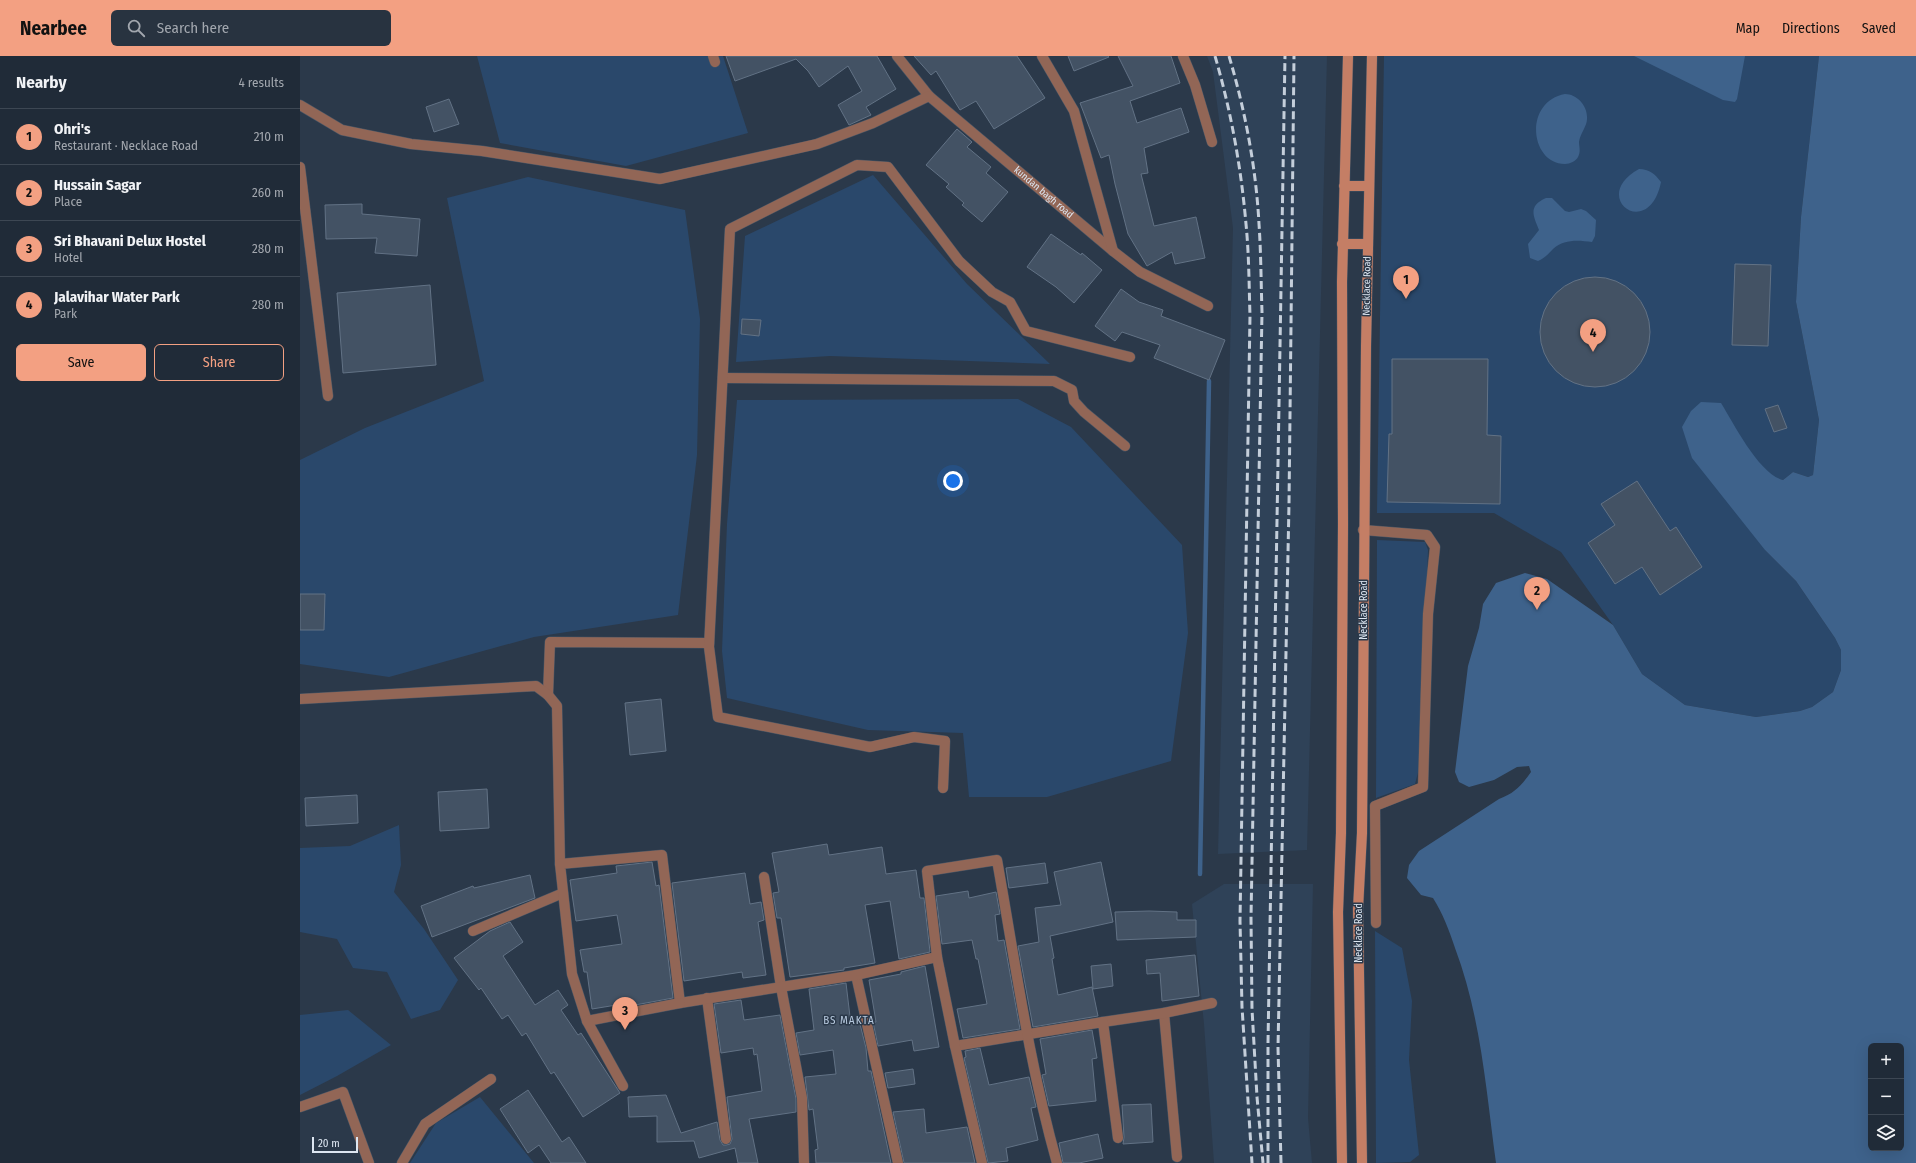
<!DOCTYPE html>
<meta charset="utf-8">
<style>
body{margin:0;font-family:"Fira Sans Condensed",sans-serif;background:#283340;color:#f1f3f6}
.controls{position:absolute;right:12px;bottom:12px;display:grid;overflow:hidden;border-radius:6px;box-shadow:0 4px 16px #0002}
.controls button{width:36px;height:36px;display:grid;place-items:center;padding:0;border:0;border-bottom:1px solid #3d4753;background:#202b38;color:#f1f3f6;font:20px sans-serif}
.scale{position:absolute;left:12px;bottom:10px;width:46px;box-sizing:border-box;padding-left:4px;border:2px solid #dde6f1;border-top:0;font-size:11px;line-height:14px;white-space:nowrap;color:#dde6f1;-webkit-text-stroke:3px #2b394a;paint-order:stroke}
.you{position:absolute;left:653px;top:425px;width:14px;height:14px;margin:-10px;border:3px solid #fff;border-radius:50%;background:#1a73e8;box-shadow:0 0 0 6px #1a73e833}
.badge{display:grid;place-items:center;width:26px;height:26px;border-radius:50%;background:#f3a082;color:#111;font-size:13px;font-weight:700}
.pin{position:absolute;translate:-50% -33px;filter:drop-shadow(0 1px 2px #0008)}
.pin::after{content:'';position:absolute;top:21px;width:14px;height:12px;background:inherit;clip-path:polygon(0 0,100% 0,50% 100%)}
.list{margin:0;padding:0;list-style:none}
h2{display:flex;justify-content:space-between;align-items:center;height:52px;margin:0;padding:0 16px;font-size:17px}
h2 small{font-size:13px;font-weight:400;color:#a2a7ae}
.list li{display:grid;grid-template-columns:26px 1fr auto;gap:12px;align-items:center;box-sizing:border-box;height:56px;padding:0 16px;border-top:1px solid #3d4753}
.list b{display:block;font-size:15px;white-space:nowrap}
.list p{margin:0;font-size:13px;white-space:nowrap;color:#a2a7ae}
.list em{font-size:13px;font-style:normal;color:#a2a7ae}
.actions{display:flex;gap:8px;padding:12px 16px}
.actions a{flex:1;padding:9px 0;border:1px solid #f3a082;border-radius:6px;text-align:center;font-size:14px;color:#f3a082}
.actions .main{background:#f3a082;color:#111}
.icon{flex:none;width:22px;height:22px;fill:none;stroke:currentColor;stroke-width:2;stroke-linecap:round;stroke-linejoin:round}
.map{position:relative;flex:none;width:1616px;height:1107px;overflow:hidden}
header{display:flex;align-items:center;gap:24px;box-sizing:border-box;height:56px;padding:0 20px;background:#f3a082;color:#111}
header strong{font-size:19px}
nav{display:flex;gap:22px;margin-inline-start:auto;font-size:14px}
.search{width:280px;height:36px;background:#283340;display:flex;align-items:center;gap:10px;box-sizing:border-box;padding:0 14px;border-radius:6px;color:#a2a7ae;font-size:15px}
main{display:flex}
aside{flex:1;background:#202b38}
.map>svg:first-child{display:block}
.built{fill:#2f4258}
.green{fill:#2a486b}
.water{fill:#3e628b;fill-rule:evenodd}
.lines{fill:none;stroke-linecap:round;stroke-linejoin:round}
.stream{stroke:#3e628b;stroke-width:4.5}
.building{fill:#435264;stroke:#627285}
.pedestrian-casing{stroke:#475565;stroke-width:11}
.minor-casing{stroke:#475565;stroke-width:11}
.secondary-casing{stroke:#475565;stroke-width:11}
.pedestrian{stroke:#926656;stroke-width:10}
.minor{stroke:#926656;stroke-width:10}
.secondary{stroke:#c47e65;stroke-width:10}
.rail{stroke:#c4ceda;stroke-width:3;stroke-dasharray:8 4;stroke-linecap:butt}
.labels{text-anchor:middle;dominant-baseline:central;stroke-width:3;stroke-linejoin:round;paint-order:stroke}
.street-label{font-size:10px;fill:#dde6f1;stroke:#2b394a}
.neighbourhood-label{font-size:11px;letter-spacing:1px;fill:#b8cadf;stroke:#2b394a}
</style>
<header>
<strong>Nearbee</strong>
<div class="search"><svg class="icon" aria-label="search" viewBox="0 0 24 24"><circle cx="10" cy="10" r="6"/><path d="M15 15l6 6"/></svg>Search here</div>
<nav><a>Map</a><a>Directions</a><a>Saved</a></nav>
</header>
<main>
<aside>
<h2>Nearby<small>4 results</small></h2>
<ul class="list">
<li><span class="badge">1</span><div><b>Ohri's</b><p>Restaurant · Necklace Road</p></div><em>210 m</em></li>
<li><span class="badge">2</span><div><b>Hussain Sagar</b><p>Place</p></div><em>260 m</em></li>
<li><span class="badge">3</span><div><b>Sri Bhavani Delux Hostel</b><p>Hotel</p></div><em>280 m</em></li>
<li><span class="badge">4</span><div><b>Jalavihar Water Park</b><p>Park</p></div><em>280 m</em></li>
</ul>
<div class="actions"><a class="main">Save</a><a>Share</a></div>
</aside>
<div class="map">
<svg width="1616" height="1107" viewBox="0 0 1616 1107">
<rect width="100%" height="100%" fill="#2b394a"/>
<path class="built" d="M 907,0 L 1027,0 L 1007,794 L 918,798 L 933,172 L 913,16 Z
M 924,828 L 1013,828 L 1008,1062 L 1012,1107 L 914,1107 L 904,968 L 892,848 Z"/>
<path class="green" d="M 177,0 L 423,0 L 448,77 L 326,110 L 200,87 Z
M 1084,0 L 1519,0 L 1501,161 L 1496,246 L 1519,364 L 1513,419 L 1508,421 L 1493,416 L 1483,424 L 1475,422 L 1457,406 L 1465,494 L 1496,525 L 1535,582 L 1541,594 L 1541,614 L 1533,636 L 1512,651 L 1500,655 L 1456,661 L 1385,649 L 1342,618 L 1313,569 L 1261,496 L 1194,457 L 1077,457 Z
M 573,119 L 667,228 L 750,308 L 530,300 L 436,306 L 445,180 Z
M 228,121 L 385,154 L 400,263 L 397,399 L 378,559 L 234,581 L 89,621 L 0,608 L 0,404 L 65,372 L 184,325 L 147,142 Z
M 718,343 L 771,371 L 882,489 L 888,577 L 871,705 L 747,741 L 669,741 L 663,677 L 568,674 L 427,642 L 422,595 L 427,468 L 437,344 Z
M 1077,484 L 1125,486 L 1128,494 L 1120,709 L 1115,728 L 1076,742 Z
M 99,769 L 101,809 L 94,836 L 124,873 L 158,924 L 140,954 L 111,963 L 87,916 L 53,912 L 37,883 L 0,876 L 0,792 L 50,790 Z
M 1075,875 L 1102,892 L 1112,945 L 1109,1004 L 1119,1099 L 1110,1106 L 1076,1107 Z
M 48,954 L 91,989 L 37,1020 L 0,1039 L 0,959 Z
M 180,1041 L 234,1107 L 110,1107 L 136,1067 Z"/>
<path class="water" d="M 1334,0 L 1445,0 L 1437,43 L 1435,46 L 1423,44 Z
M 1519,0 L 1616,0 L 1616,1107 L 1196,1107 C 1186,1034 1181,961 1155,892 C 1149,874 1143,858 1133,842 L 1121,839 L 1107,822 L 1109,809 L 1119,795 L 1199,743 C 1215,737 1221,730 1231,716 L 1229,710 L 1217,711 L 1194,724 L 1169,731 L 1159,726 L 1155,716 L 1168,610 L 1179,572 L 1183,548 L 1196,527 L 1225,517 L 1247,523 L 1313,569 L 1342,618 L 1385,649 L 1456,661 L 1500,655 L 1512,651 L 1533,636 L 1541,614 L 1541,594 L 1535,582 L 1496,525 L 1465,494 L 1392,402 L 1382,371 L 1391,355 L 1401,346 L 1421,347 C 1434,368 1459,418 1483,424 L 1493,416 L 1508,421 L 1513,419 L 1519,364 L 1496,246 L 1501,161 ZM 1571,990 L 1601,990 L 1601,1092 L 1571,1092 Z
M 1265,38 C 1277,38 1288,50 1287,63 C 1287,70 1280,78 1279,86 C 1279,91 1281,95 1278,101 C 1276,105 1270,108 1265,108 C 1230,108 1223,46 1265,38 Z
M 1339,113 C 1349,113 1355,118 1361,126 C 1349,186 1288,141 1339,113 Z
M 1246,142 L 1252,142 L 1265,155 L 1269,156 L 1281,153 L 1286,155 L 1296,164 L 1295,180 L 1292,186 C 1278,184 1264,183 1253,193 C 1248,198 1245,202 1238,205 L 1230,202 L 1228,188 L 1239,174 C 1233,159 1228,150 1246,142 Z"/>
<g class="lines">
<path class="stream" d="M 900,818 L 909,325"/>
</g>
<path class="building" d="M 426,0 L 577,0 L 596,33 L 566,51 L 571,59 L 549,69 L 538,49 L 562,35 L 548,10 L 519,31 L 508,15 L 496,3 L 435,25 Z
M 614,0 L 717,0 L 745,42 L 694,73 L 676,45 L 660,54 L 636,15 L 631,19 Z
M 768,0 L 808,0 L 809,1 L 774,15 Z
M 818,0 L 871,0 L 880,27 L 830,45 L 837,67 L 881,52 L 889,76 L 844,92 L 848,117 L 841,118 L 854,170 L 896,161 L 905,202 L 875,208 L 872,196 L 847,210 L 828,178 L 815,128 L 809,99 L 801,102 L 780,47 L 833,30 Z
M 149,43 L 159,68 L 134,76 L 126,51 Z
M 657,73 L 672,86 L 667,91 L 691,111 L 686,117 L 708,136 L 682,166 L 662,149 L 664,147 L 646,131 L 649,128 L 626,109 Z
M 62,148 L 62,158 L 120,163 L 117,200 L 75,197 L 77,182 L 26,183 L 25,149 Z
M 751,178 L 781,199 L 782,197 L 802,214 L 774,247 L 756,231 L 727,211 Z
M 1435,208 L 1471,209 L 1468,290 L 1432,289 Z
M1240 276a55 55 0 1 1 110 0a55 55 0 1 1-110 0Z
M 130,229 L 136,309 L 43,317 L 37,237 Z
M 821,233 L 839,246 L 863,254 L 861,260 L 925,284 L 909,324 L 854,302 L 860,289 L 822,276 L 815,285 L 795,270 Z
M 442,263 L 461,264 L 459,280 L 441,278 Z
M 1092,303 L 1188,303 L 1187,379 L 1201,380 L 1200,448 L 1087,446 L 1089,378 L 1092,378 Z
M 1478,349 L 1487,372 L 1474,376 L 1465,353 Z
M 1337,425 L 1370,475 L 1376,471 L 1402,511 L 1360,539 L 1342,511 L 1315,528 L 1288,487 L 1315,469 L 1301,448 Z
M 0,538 L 25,538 L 24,574 L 0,574 Z
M 361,643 L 366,695 L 330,699 L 325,647 Z
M 187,733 L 189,772 L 140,775 L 138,736 Z
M 57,739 L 58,767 L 6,770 L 5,742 Z
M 527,788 L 529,799 L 582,791 L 586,818 L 616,814 L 620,842 L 624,842 L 630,896 L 599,903 L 590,845 L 565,849 L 575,907 L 544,912 L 544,914 L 490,921 L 481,862 L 477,862 L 473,837 L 479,836 L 472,797 Z
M 352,806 L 356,830 L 359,829 L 373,942 L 335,949 L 335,946 L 292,953 L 287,916 L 284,916 L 280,894 L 322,888 L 317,859 L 276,865 L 270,824 L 317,817 L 316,810 Z
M 801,806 L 813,866 L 750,880 L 754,902 L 752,903 L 758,939 L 792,931 L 798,960 L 733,971 L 718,890 L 739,886 L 735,852 L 761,849 L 754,816 Z
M 745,807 L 748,827 L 709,832 L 706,812 Z
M 445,817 L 450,848 L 461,846 L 464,864 L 458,866 L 466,919 L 443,922 L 442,916 L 384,925 L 372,827 Z
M 230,819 L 235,842 L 132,881 L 121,850 L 173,830 L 174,832 Z
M 668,835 L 669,842 L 696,836 L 700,858 L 695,859 L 698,885 L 704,884 L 720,973 L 663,982 L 657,953 L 687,948 L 678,903 L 676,903 L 672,884 L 642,888 L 636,840 Z
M 849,855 L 877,856 L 877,864 L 896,864 L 896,881 L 817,884 L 815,856 Z
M 210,866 L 223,886 L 203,900 L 235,949 L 258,934 L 268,949 L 261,954 L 278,979 L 281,977 L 320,1037 L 283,1061 L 254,1016 L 251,1018 L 226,977 L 222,980 L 208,959 L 202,963 L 181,932 L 179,934 L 154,902 L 190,875 Z
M 895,899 L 899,940 L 862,945 L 860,917 L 847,918 L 846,904 Z
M 811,908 L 813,930 L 793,933 L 791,910 Z
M 625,910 L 639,991 L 614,995 L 612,984 L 578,990 L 573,966 L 576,966 L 569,924 L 601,918 L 601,916 Z
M 546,927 L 551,969 L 560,968 L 566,992 L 568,1015 L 571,1015 L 591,1107 L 516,1107 L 515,1094 L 518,1093 L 513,1053 L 509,1054 L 505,1021 L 536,1018 L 533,994 L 500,999 L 496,977 L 514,974 L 509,933 Z
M 441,944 L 444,964 L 480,959 L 496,1043 L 496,1056 L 449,1063 L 458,1107 L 438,1107 L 435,1092 L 399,1102 L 394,1085 L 357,1086 L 357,1060 L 329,1061 L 328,1041 L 366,1039 L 381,1077 L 417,1066 L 420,1084 L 423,1089 L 426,1089 L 430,1088 L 432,1083 L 427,1041 L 462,1035 L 457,998 L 454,999 L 453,992 L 421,997 L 414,948 Z
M 792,974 L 797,1002 L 792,1003 L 796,1045 L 749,1050 L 742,1019 L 746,1018 L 740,983 Z
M 680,992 L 689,1029 L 729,1021 L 736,1051 L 731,1052 L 738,1084 L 706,1092 L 708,1105 L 688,1107 L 664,1002 L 666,1001 L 665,995 Z
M 613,1013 L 615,1028 L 588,1032 L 585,1017 Z
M 228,1034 L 262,1086 L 269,1081 L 286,1107 L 251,1107 L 239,1089 L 228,1097 L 200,1053 Z
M 851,1048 L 853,1086 L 823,1088 L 824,1081 L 822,1049 Z
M 624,1053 L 626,1077 L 667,1071 L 675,1107 L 604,1107 L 593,1056 Z
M 798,1078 L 803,1102 L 779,1107 L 763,1107 L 759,1087 Z"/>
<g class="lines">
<g class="pedestrian-casing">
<path id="pedestrian" d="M 1063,474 L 1127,479 L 1135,491 L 1128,558 L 1123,731 L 1075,750 L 1076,867"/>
</g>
<g class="minor-casing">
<g id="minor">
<path d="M 413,0 L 415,6"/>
<path id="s1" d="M 597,0 L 629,40 L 813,195 L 840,216 L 908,250"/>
<path d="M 742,0 L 774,55 L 813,195"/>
<path d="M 883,0 L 895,29 L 912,86"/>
<path d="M 0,49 L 42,74 L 111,88 L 182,95 L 360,123 L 517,88 L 573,67 L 629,40"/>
<path d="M 0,111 L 28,340"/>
<path d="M 423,322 L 754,325 L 772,334 L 774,345 L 784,356 L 825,390"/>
<path d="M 248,639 L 250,586 L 409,587"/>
<path d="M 0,643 L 236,630 L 248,639 L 257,650 L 260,808"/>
<path d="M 643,732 L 645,685 L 614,681 L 570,691 L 418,661 L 409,591 L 430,173 L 557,109 L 588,111 L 659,205 L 692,236 L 710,246 L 726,275 L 830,301"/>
<path d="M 464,821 L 481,931 L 502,1042 L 504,1107"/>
<path d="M 173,875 L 263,837"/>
<path d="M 556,919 L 598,1107"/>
<path d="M 407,942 L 426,1083"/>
<path d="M 864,957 L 877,1101"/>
<path d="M 287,965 L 272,918 L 260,808 L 362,799 L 380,947 L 556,919 L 637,901"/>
<path d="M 803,966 L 864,957 L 912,947"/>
<path d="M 655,990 L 803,966 L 818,1082"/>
<path d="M 323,1030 L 287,965 L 380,947"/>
<path d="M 0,1051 L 43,1036 L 69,1107"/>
<path d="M 102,1107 L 125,1068 L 191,1023"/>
<path d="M 682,1107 L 655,990 L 637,901 L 627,815 L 697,804 C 715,905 729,1008 757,1107"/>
</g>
</g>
<g class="secondary-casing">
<path id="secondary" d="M 1044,130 L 1068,130
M 1042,188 L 1067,188
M 1042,1107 L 1038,856 L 1041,777 L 1043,468 L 1042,226 L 1048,0
M 1062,1107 L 1058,853 L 1062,777 L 1066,290 L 1072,0"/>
</g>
<use href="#pedestrian" class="pedestrian"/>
<use href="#minor" class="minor"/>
<use href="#secondary" class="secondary"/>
<path class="rail" d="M 915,0 C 931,55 941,111 946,168 C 949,198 949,229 950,260 L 940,865 L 942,951 L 952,1107
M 929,0 C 945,54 956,111 959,168 C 961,197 961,227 962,256 L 951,862 L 952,953 L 957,1041 L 963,1107
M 968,1107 L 968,987 L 985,0
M 981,1107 L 978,992 L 989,448 L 994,0"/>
</g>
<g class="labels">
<g class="street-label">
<text stroke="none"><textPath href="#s1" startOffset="201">kundan bagh road</textPath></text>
<text transform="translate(1067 230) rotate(-89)">Necklace Road</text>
<text transform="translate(1064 554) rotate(-90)">Necklace Road</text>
<text transform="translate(1059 877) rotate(-90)">Necklace Road</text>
</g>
<g class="neighbourhood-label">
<text x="549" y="964">BS MAKTA</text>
</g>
</g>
</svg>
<div class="controls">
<button>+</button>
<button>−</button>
<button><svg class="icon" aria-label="layers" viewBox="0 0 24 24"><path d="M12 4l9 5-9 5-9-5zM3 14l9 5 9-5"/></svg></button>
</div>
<div class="scale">20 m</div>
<div class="you"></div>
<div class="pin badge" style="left:1106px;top:243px">1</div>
<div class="pin badge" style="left:1237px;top:554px">2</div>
<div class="pin badge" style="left:325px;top:974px">3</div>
<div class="pin badge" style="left:1293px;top:296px">4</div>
</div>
</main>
